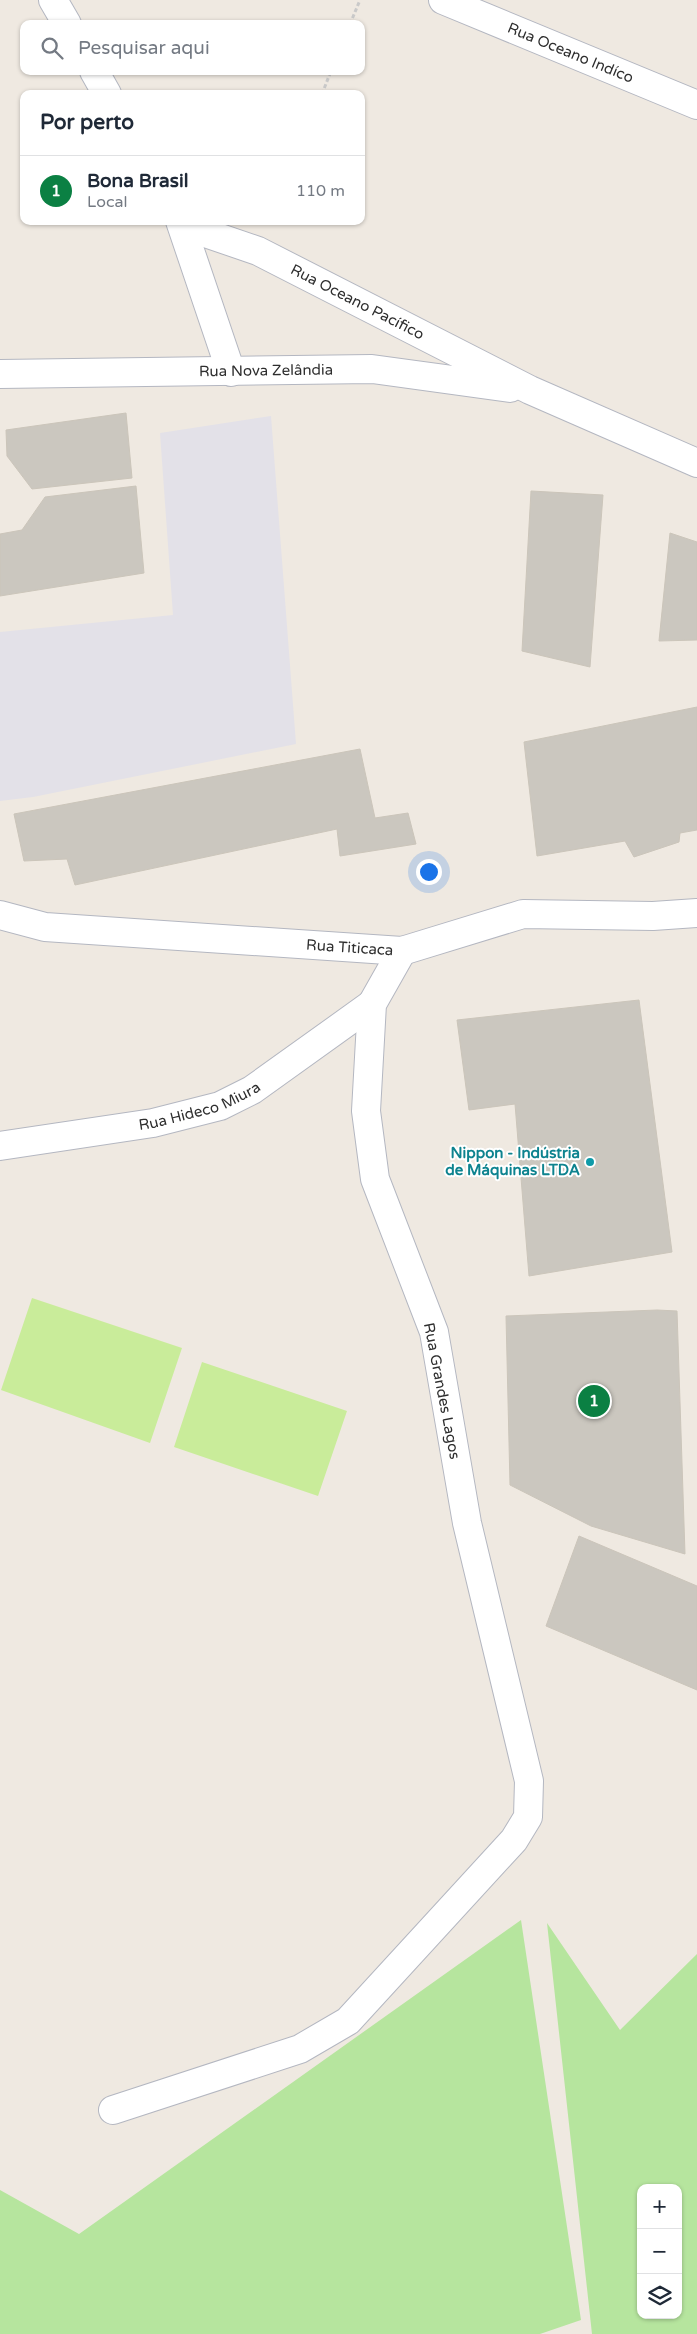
<!DOCTYPE html>
<html lang="pt">
<meta charset="utf-8">
<style>
body{margin:0;font-family:"Varela Round",sans-serif;background:#f2f2f3;color:#1f2937}
.controls{position:absolute;right:15px;bottom:15px;display:grid;overflow:hidden;border-radius:10px;box-shadow:0 1px 4px #0004}
.controls button{width:45px;height:45px;display:grid;place-items:center;padding:0;border:0;border-bottom:1px solid #e0e1e3;background:#fff;color:#1f2937;font:25px sans-serif}
.you{position:absolute;left:428px;top:871px;width:18px;height:18px;margin:-12px;border:4px solid #fff;border-radius:50%;background:#1a73e8;box-shadow:0 0 0 8px #1a73e833}
.badge{display:grid;place-items:center;width:32px;height:32px;border-radius:50%;background:#0b8043;color:#fff;font-size:16px;font-weight:700}
.pin{position:absolute;translate:-50% -50%;border:2px solid #fff;box-shadow:0 1px 5px #0006}
.list{margin:0;padding:0;list-style:none}
h2{display:flex;justify-content:space-between;align-items:center;height:65px;margin:0;padding:0 20px;font-size:21px}
h2 small{font-size:16px;font-weight:400;color:#747a83}
.list li{display:grid;grid-template-columns:32px 1fr auto;gap:15px;align-items:center;box-sizing:border-box;height:70px;padding:0 20px;border-top:1px solid #e0e1e3}
.list b{display:block;font-size:19px;white-space:nowrap}
.list p{margin:0;font-size:16px;white-space:nowrap;color:#747a83}
.list em{font-size:16px;font-style:normal;color:#747a83}
.icon{flex:none;width:28px;height:28px;fill:none;stroke:currentColor;stroke-width:2;stroke-linecap:round;stroke-linejoin:round}
.map{position:relative;flex:none;width:697px;height:2334px;overflow:hidden}
.search{position:absolute;background:#fff;box-shadow:0 1px 4px #0004;left:20px;top:20px;width:345px;height:55px;display:flex;align-items:center;gap:12px;box-sizing:border-box;padding:0 18px;border-radius:10px;color:#747a83;font-size:19px}
.panel{position:absolute;background:#fff;box-shadow:0 1px 4px #0004;left:20px;top:90px;width:345px;height:135px;border-radius:10px}
.map>svg:first-child{display:block}
.industrial{fill:#e3e1e8}
.green{fill:#b6e59e;fill-rule:evenodd}
.pitch{fill:#c9ec9a}
.building{fill:#cbc7bf;stroke:#cbc5ba}
.lines{fill:none;stroke-linecap:round;stroke-linejoin:round}
.street-casing{stroke:#b4b7c1;stroke-width:30}
.secondary-casing{stroke:#b4b7c1;stroke-width:30}
.path{stroke:#c9c9c9;stroke-width:3;stroke-dasharray:4 2.5;stroke-linecap:butt}
.street{stroke:#fff;stroke-width:28}
.secondary{stroke:#fff;stroke-width:28}
.culture-dot{fill:#0f9aa8;stroke:#fff;stroke-width:2}
.labels{text-anchor:middle;dominant-baseline:central;stroke-width:4;stroke-linejoin:round;paint-order:stroke}
.street-label{font-size:15px;fill:#2e2e2e;stroke:#fff}
.culture-label{font-size:15px;font-weight:bold;fill:#0d838f;stroke:#fff;text-anchor:end}
</style>
<div class="map">
<svg width="697" height="2334" viewBox="0 0 697 2334">
<rect width="100%" height="100%" fill="#efe9e1"/>
<path class="industrial" d="M 271,416 L 296,744 L 33,797 L 0,801 L 0,632 L 173,615 L 160,433 Z"/>
<path class="green" d="M 521,1920 L 581,2320 L 540,2334 L 0,2334 L 0,2190 L 79,2234 Z
M 547,1923 L 620,2030 L 697,1954 L 697,2334 L 592,2334 ZM 641,2188 L 678,2188 L 678,2315 L 641,2315 Z"/>
<path class="pitch" d="M 32,1298 L 182,1348 L 150,1443 L 1,1390 Z
M 202,1362 L 347,1411 L 318,1496 L 174,1447 Z"/>
<path class="building" d="M 126,413 L 132,478 L 32,489 L 7,456 L 6,430 Z
M 136,486 L 144,573 L 0,596 L 0,534 L 22,530 L 45,497 Z
M 531,491 L 603,495 L 590,667 L 522,651 Z
M 670,533 L 697,542 L 697,640 L 659,641 Z
M 697,707 L 697,830 L 680,833 L 679,842 L 634,857 L 625,841 L 537,856 L 524,742 Z
M 360,749 L 375,818 L 408,813 L 416,844 L 340,856 L 337,829 L 75,885 L 67,859 L 24,861 L 14,814 Z
M 639,1000 L 672,1252 L 529,1276 L 515,1104 L 469,1110 L 457,1020 Z
M 657,1310 L 677,1311 L 685,1554 L 591,1526 L 510,1485 L 506,1316 Z
M 579,1536 L 697,1586 L 697,1690 L 546,1626 Z"/>
<g class="lines">
<g class="street-casing">
<g id="street">
<path d="M 53,0 L 67,24"/>
<path id="s1" d="M 443,0 L 697,105"/>
<path d="M 94,71 L 107,94"/>
<path d="M 180,221 L 231,372"/>
<path id="s2" d="M 182,225 L 258,251 L 530,390 L 697,463"/>
<path id="s3" d="M 0,374 L 372,369 L 510,388"/>
<path id="s4" d="M 0,1146 L 153,1123 L 220,1106 L 252,1090 L 372,1004"/>
<path d="M 113,2110 L 300,2049 L 348,2021 L 514,1840 L 528,1817 L 529,1781 L 467,1523 L 434,1332 L 375,1179 L 366,1111 L 372,1004 L 402,951"/>
</g>
</g>
<g class="secondary-casing">
<g id="secondary">
<path id="s5" d="M 0,915 L 45,927 L 402,951 L 523,914 L 653,916 L 697,913"/>
</g>
</g>
<path class="path" d="M 350,24 L 360,0
M 322,94 L 331,71"/>
<use href="#street" class="street"/>
<use href="#secondary" class="secondary"/>
</g>
<circle class="culture-dot" cx="590" cy="1162" r="5"/>
<g class="labels">
<g class="street-label">
<text stroke="none"><textPath href="#s1" startOffset="138">Rua Oceano Indíco</textPath></text>
<text stroke="none"><textPath href="#s2" startOffset="192">Rua Oceano Pacífico</textPath></text>
<text stroke="none"><textPath href="#s3" startOffset="266">Rua Nova Zelândia</textPath></text>
<text stroke="none"><textPath href="#s5" startOffset="352">Rua Titicaca</textPath></text>
<text stroke="none"><textPath href="#s4" startOffset="204">Rua Hideco Miura</textPath></text>
<text transform="translate(442 1391) rotate(79)">Rua Grandes Lagos</text>
</g>
<g class="culture-label">
<text x="580" y="1153">Nippon - Indústria<tspan x="580" dy="17">de Máquinas LTDA</tspan></text>
</g>
</g>
</svg>
<div class="controls">
<button>+</button>
<button>−</button>
<button><svg class="icon" aria-label="layers" viewBox="0 0 24 24"><path d="M12 4l9 5-9 5-9-5zM3 14l9 5 9-5"/></svg></button>
</div>
<div class="you"></div>
<div class="pin badge" style="left:594px;top:1401px">1</div>
<div class="search"><svg class="icon" aria-label="search" viewBox="0 0 24 24"><circle cx="10" cy="10" r="6"/><path d="M15 15l6 6"/></svg>Pesquisar aqui</div>
<section class="panel">
<h2>Por perto<small></small></h2>
<ul class="list">
<li><span class="badge">1</span><div><b>Bona Brasil</b><p>Local</p></div><em>110 m</em></li>
</ul>
</section>
</div>
